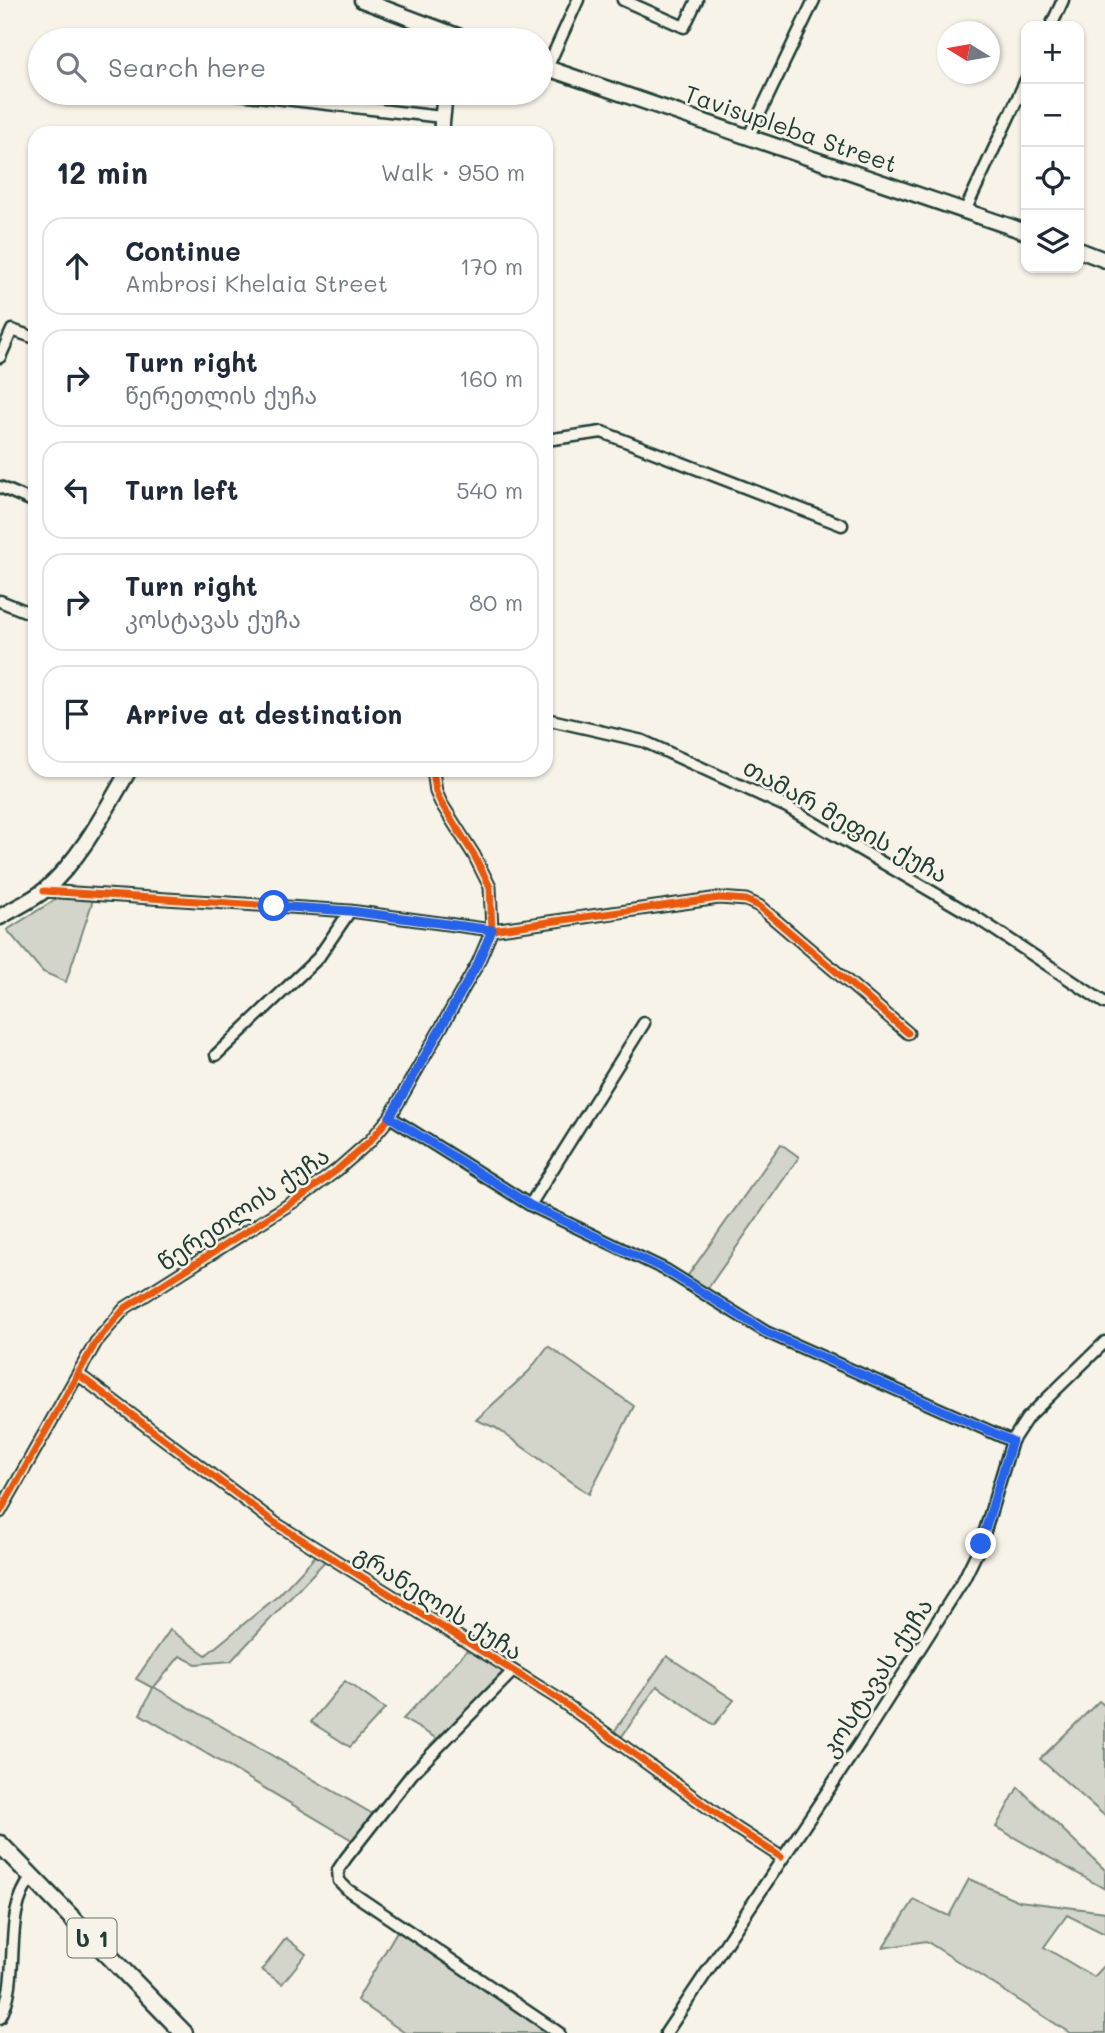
<!DOCTYPE html>
<meta charset="utf-8">
<style>
body{margin:0;font-family:Mali,"Noto Sans Georgian",sans-serif;background:#f6f6f7;color:#1f2937}
.controls{position:absolute;right:21px;top:21px;display:grid;overflow:hidden;border-radius:14px;box-shadow:0 2px 5px #0004}
.controls button{width:63px;height:63px;display:grid;place-items:center;padding:0;border:0;border-bottom:2px solid #e0e1e3;background:#fff;color:#1f2937;font:35px sans-serif}
.compass{position:absolute;left:937px;top:21px;width:63px;height:63px;border-radius:50%;background:#fff;box-shadow:0 2px 5px #0004;rotate:281deg}
.stop{position:absolute;width:21px;height:21px;margin:-16px;border:5px solid #2563eb;border-radius:50%;background:#fff}
.stop.end{background:#2563eb;border-color:#fff;box-shadow:0 2px 7px #0008}
.list{margin:0;padding:0;list-style:none}
h2{display:flex;justify-content:space-between;align-items:center;height:91px;margin:0;padding:0 28px;font-size:30px}
h2 small{font-size:23px;font-weight:400;color:#747a83}
.list li{display:grid;grid-template-columns:46px 1fr auto;gap:21px;align-items:center;box-sizing:border-box;height:98px;margin:0 14px 14px;padding:0 14px;border:2px solid #e0e1e3;border-radius:21px}
.list b{display:block;font-size:26px;white-space:nowrap}
.list p{margin:0;font-size:23px;white-space:nowrap;color:#747a83}
.list em{font-size:23px;font-style:normal;color:#747a83}
.icon{flex:none;width:38px;height:38px;fill:none;stroke:currentColor;stroke-width:2;stroke-linecap:round;stroke-linejoin:round}
.map{position:relative;flex:none;width:1105px;height:2033px;overflow:hidden}
.search{position:absolute;background:#fff;box-shadow:0 2px 5px #0004;left:28px;top:28px;width:525px;height:77px;display:flex;align-items:center;gap:18px;box-sizing:border-box;padding:0 24px;border-radius:38px;color:#747a83;font-size:26px}
.panel{position:absolute;background:#fff;box-shadow:0 2px 5px #0004;left:28px;top:126px;width:525px;height:651px;border-radius:21px}
.map>svg:first-child{display:block}
.green{fill:#d3d5ca;stroke:#79897f;stroke-width:2}
.lines{fill:none;stroke-linecap:round;stroke-linejoin:round}
.minor-casing{stroke:#1f3d34;stroke-width:15}
.secondary-casing{stroke:#1f3d34;stroke-width:19}
.trunk-casing{stroke:#1f3d34;stroke-width:21}
.minor{stroke:#f7f3e8;stroke-width:10}
.secondary{stroke:#f7f3e8;stroke-width:14}
.trunk{stroke:#f7f3e8;stroke-width:16}
.cycleway-casing{stroke:#f7f3e8;stroke-width:11}
.cycleway{stroke:#e8590c;stroke-width:7}
.route{stroke:#2563eb;stroke-width:9}
.labels{text-anchor:middle;dominant-baseline:central;stroke-width:5;stroke-linejoin:round;paint-order:stroke}
.shield{fill:#f7f3e8;stroke:#60746a;stroke-width:2}
.shield-label{font-size:23px;font-weight:bold;fill:#1f3d34}
.street-label{font-size:24px;fill:#1f3d34;stroke:#f7f3e8}
</style>
<div class="map">
<svg width="1105" height="2033" viewBox="0 0 1105 2033">
<rect width="100%" height="100%" fill="#f7f3e8"/>
<filter id="ink" filterUnits="userSpaceOnUse"><feTurbulence type="fractalNoise" baseFrequency=".0143" numOctaves="2"/><feDisplacementMap in="SourceGraphic" scale="14" xChannelSelector="R" yChannelSelector="G"/><feConvolveMatrix kernelMatrix="1 2 1 2 8 2 1 2 1" color-interpolation-filters="sRGB"/></filter>
<g filter="url(#ink)">
<path class="green" d="M 67,892 L 95,894 L 66,982 L 43,972 L 7,930 Z
M 781,1144 L 799,1157 L 704,1294 L 684,1281 Z
M 548,1346 L 634,1406 L 589,1494 L 496,1428 L 476,1420 L 529,1371 Z
M 320,1551 L 329,1557 L 231,1661 L 196,1664 L 180,1656 L 154,1687 L 378,1817 L 357,1843 L 140,1714 L 153,1688 L 136,1679 L 170,1630 L 206,1655 L 279,1595 Z
M 472,1645 L 513,1671 L 443,1742 L 403,1719 Z
M 667,1656 L 734,1700 L 714,1725 L 657,1686 L 618,1742 L 611,1736 Z
M 345,1681 L 385,1709 L 350,1747 L 311,1722 Z
M 1099,1701 L 1105,1706 L 1105,1816 L 1040,1759 Z
M 1018,1787 L 1105,1870 L 1105,1889 L 996,1827 Z
M 969,1879 L 1019,1901 L 1105,1912 L 1105,1934 L 1067,1915 L 1044,1947 L 1094,1977 L 1105,1965 L 1105,2033 L 1070,2033 L 926,1941 L 883,1948 L 914,1900 L 949,1916 Z
M 400,1926 L 559,2033 L 405,2033 L 357,2000 Z
M 286,1938 L 306,1954 L 282,1984 L 262,1970 Z"/>
<g class="lines">
<g class="minor-casing">
<path id="minor" d="M 623,0 L 684,27 L 697,0
M 1051,26 L 1063,0
M 547,68 L 578,0
M 230,93 L 442,117
M 748,138 L 814,0
M 965,211 L 1026,80
M 0,357 L 12,330 L 35,338
M 546,440 L 602,432 L 842,525
M 0,487 L 35,502
M 0,601 L 35,615
M 546,719 L 643,741 L 787,807 L 977,918 L 1105,1003
M 44,891 L 350,911 L 492,930 L 719,898 L 746,900 L 759,906 L 908,1033
M 216,1055 L 318,958 L 350,911
M 390,1117 L 530,1205 L 666,1270 L 766,1332 L 1012,1441
M 530,1205 L 644,1023
M 79,1375 L 275,1523 L 557,1698 L 736,1828 L 781,1857
M 0,1512 L 96,1342 L 125,1308 L 301,1197 L 337,1170 L 370,1141 L 390,1117 L 478,963 L 492,930 L 490,887 L 474,855 L 441,803 L 436,792 L 433,770
M 513,1671 L 412,1774 L 346,1858 L 338,1870 L 339,1881 L 348,1890 L 559,2033
M 0,2018 C 23,1975 0,1917 32,1877
M 666,2033 L 861,1741 L 964,1579 L 981,1544 L 1012,1441 L 1027,1418 L 1105,1342"/>
</g>
<g class="secondary-casing">
<path id="secondary" d="M 362,0 L 468,40
M 541,66 L 1026,232
M 441,133 L 445,93
M 1079,250 L 1105,260
M 0,917 C 15,908 33,900 46,889 C 82,857 105,811 129,770"/>
</g>
<g class="trunk-casing">
<path id="trunk" d="M 0,1844 L 184,2033"/>
</g>
<use href="#minor" class="minor"/>
<use href="#secondary" class="secondary"/>
<use href="#trunk" class="trunk"/>
<g class="cycleway-casing">
<path id="cycleway" d="M 44,891 L 350,911 L 492,930 L 719,898 L 746,900 L 759,906 L 908,1033
M 79,1375 L 275,1523 L 557,1698 L 736,1828 L 781,1857
M 0,1512 L 96,1342 L 125,1308 L 301,1197 L 337,1170 L 370,1141 L 390,1117 L 478,963 L 492,930 L 490,887 L 474,855 L 441,803 L 436,792 L 433,770"/>
</g>
<use href="#cycleway" class="cycleway"/>
</g>
</g>
<g class="lines" filter="url(#ink)">
<path class="route" d="M 274,906 L 350,911 L 492,930 L 478,963 L 390,1117 L 530,1205 L 666,1270 L 766,1332 L 1012,1441 L 981,1544"/>
</g>
<g class="labels">
<rect class="shield" x="67.5" y="1918.5" width="49" height="39" rx="5"/>
<g class="shield-label">
<text x="92" y="1938">ს 1</text>
</g>
<g class="street-label">
<text transform="translate(791 128) rotate(19)">Tavisupleba Street</text>
<text transform="translate(846 820) rotate(29)">თამარ მეფის ქუჩა</text>
<text transform="translate(243 1208) rotate(-34)">წერეთლის ქუჩა</text>
<text transform="translate(439 1602) rotate(32)">გრანელის ქუჩა</text>
<text transform="translate(876 1677) rotate(-57)">კოსტავას ქუჩა</text>
</g>
</g>
</svg>
<div class="controls">
<button>+</button>
<button>−</button>
<button><svg class="icon" aria-label="locate" viewBox="0 0 24 24"><circle cx="12" cy="12" r="6"/><path d="M12 2v4M12 18v4M2 12h4M18 12h4"/></svg></button>
<button><svg class="icon" aria-label="layers" viewBox="0 0 24 24"><path d="M12 4l9 5-9 5-9-5zM3 14l9 5 9-5"/></svg></button>
</div>
<svg class="compass" viewBox="-18 -18 36 36"><path d="M0-13l5 13h-10z" fill="#e53935"/><path d="M0 13l5-13h-10z" fill="#747a83"/></svg>
<div class="stop" style="left:274px;top:906px"></div>
<div class="stop end" style="left:981px;top:1544px"></div>
<div class="search"><svg class="icon" aria-label="search" viewBox="0 0 24 24"><circle cx="10" cy="10" r="6"/><path d="M15 15l6 6"/></svg>Search here</div>
<section class="panel">
<h2>12 min<small>Walk · 950 m</small></h2>
<ul class="list">
<li><svg class="icon" aria-label="ahead" viewBox="0 0 24 24"><path d="M12 20V5M6 11l6-6 6 6"/></svg><div><b>Continue</b><p>Ambrosi Khelaia Street</p></div><em>170 m</em></li>
<li><svg class="icon" aria-label="right" viewBox="0 0 24 24"><path d="M7 20v-9h11M14 6l5 5-5 5"/></svg><div><b>Turn right</b><p>წერეთლის ქუჩა</p></div><em>160 m</em></li>
<li><svg class="icon" aria-label="left" viewBox="0 0 24 24"><path d="M17 20v-9H6M10 6l-5 5 5 5"/></svg><div><b>Turn left</b></div><em>540 m</em></li>
<li><svg class="icon" aria-label="right" viewBox="0 0 24 24"><path d="M7 20v-9h11M14 6l5 5-5 5"/></svg><div><b>Turn right</b><p>კოსტავას ქუჩა</p></div><em>80 m</em></li>
<li><svg class="icon" aria-label="arrive" viewBox="0 0 24 24"><path d="M6 21V4h12l-3 4 3 4H6"/></svg><div><b>Arrive at destination</b></div></li>
</ul>
</section>
</div>
